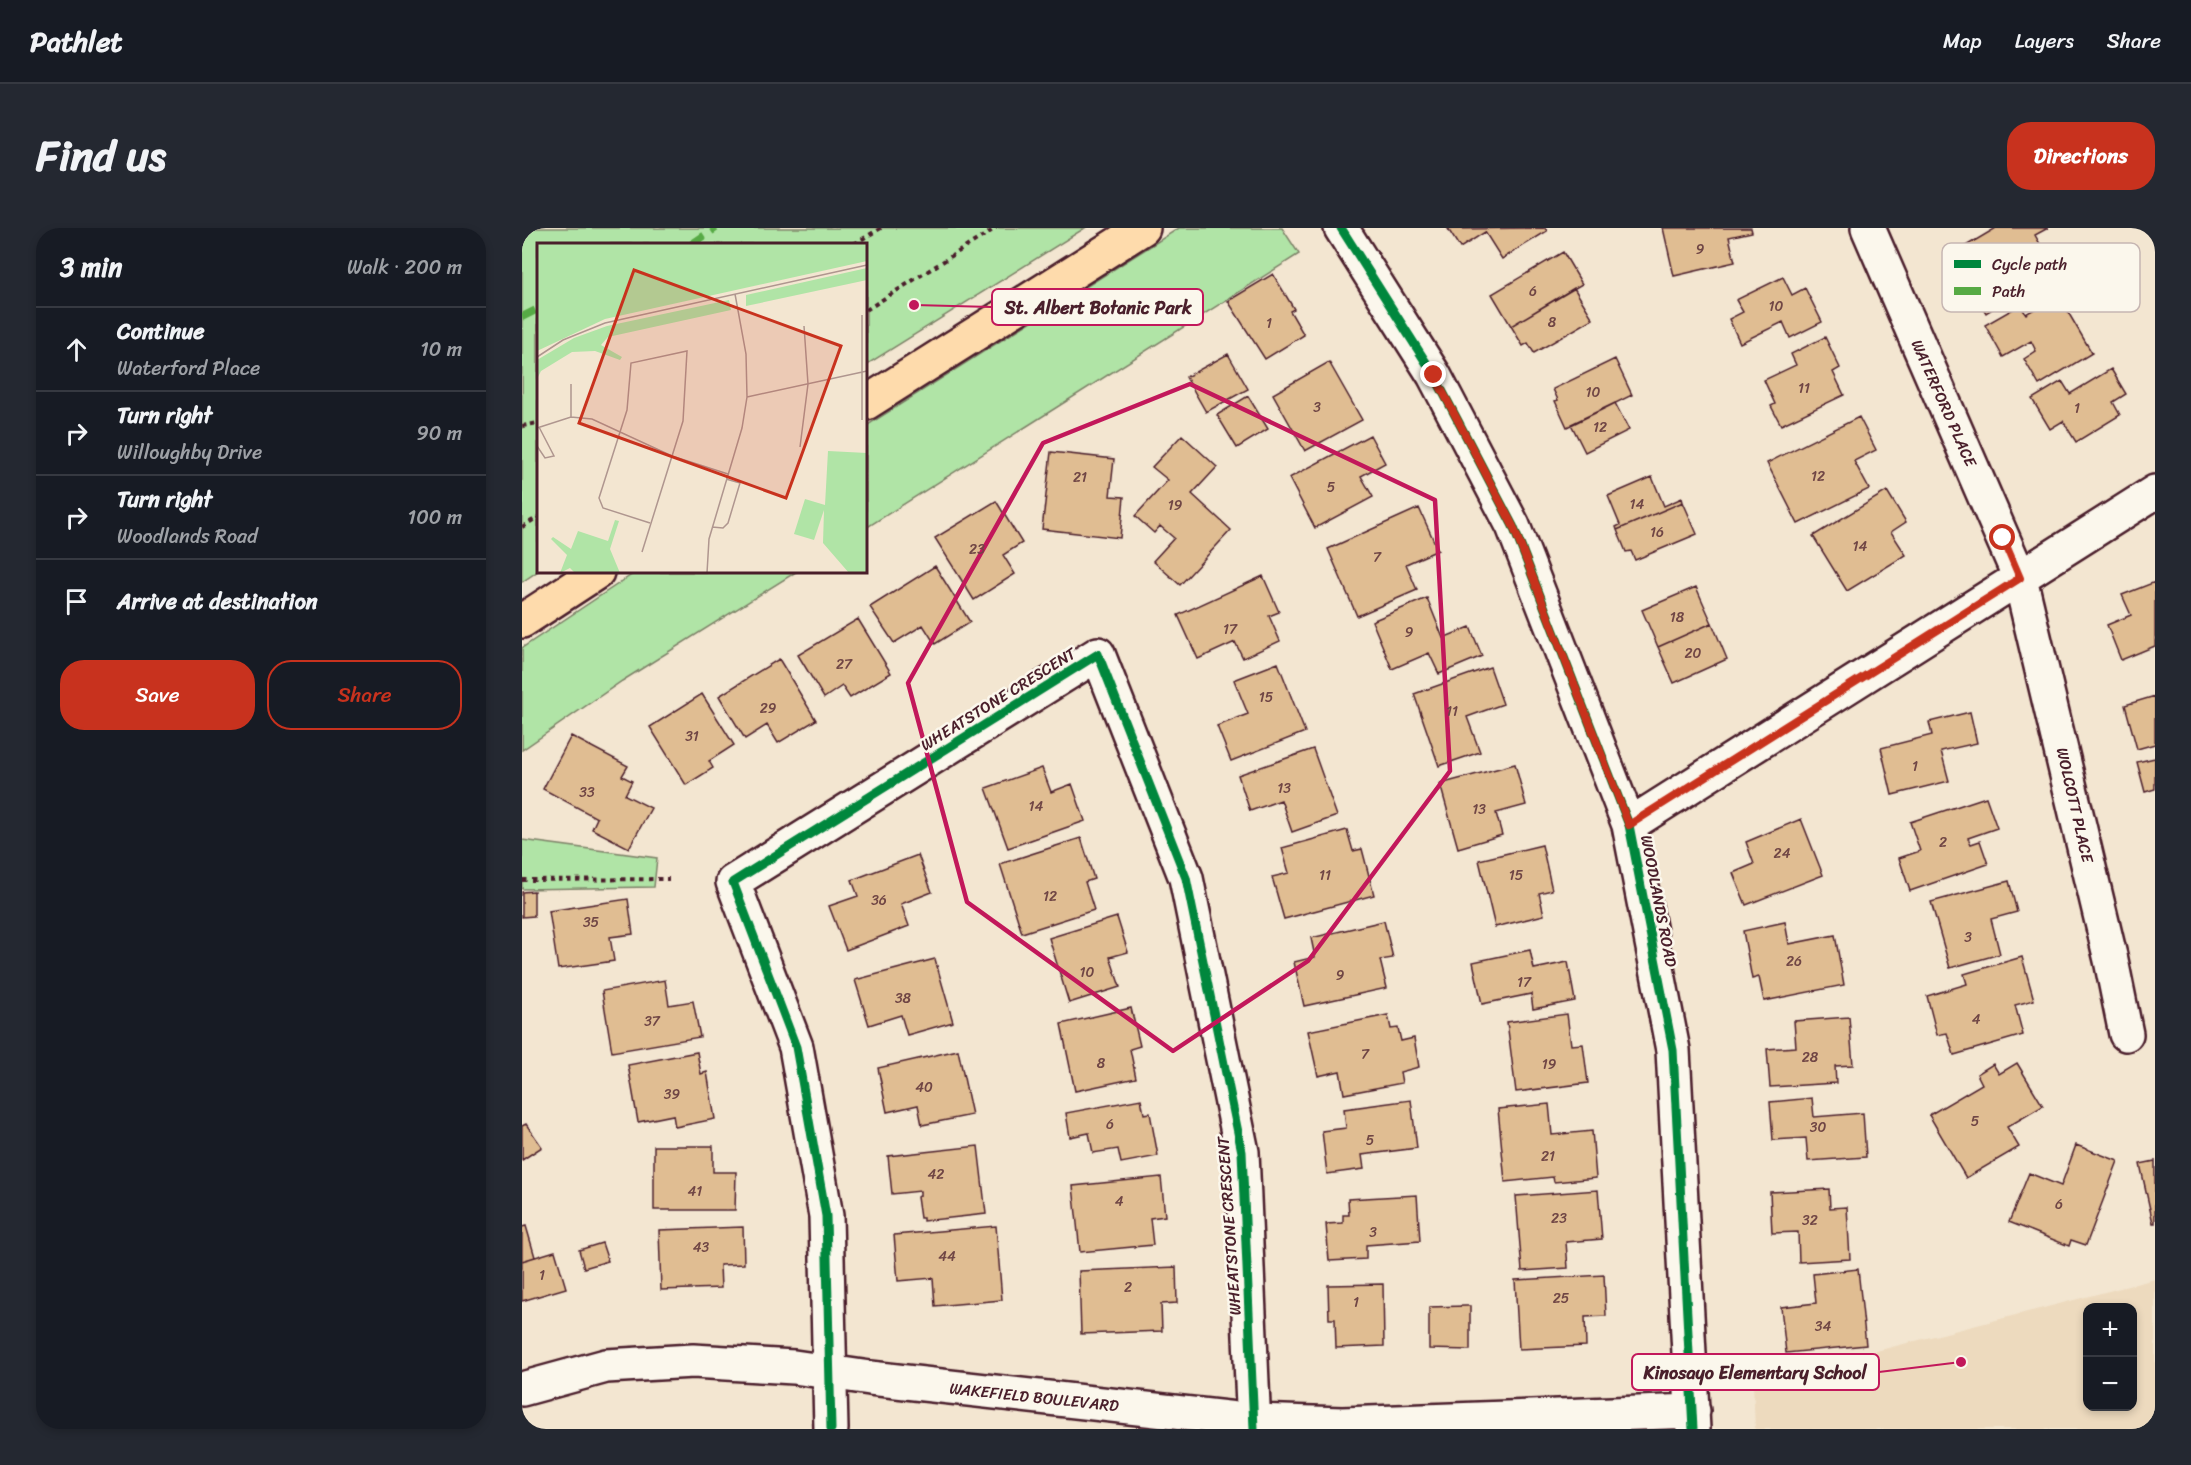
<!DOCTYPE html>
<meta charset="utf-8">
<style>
body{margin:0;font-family:Sriracha,sans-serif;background:#242831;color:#f1f3f6}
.controls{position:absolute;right:18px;bottom:18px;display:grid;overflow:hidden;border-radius:12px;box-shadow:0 3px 9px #0003}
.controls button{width:54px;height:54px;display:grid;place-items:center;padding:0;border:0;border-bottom:2px solid #363941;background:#171b24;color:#f1f3f6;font:30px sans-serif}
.stop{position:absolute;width:18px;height:18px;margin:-14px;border:4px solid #c8321e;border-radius:50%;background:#fff}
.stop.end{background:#c8321e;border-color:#fff;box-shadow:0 2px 6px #0008}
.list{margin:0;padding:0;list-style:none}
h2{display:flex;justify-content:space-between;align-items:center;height:78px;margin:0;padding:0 24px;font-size:26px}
h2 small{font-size:20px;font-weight:400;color:#9ea1a6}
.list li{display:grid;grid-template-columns:39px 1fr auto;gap:18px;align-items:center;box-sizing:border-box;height:84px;padding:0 24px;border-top:2px solid #363941}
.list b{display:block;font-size:22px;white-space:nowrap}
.list p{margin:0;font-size:20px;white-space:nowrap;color:#9ea1a6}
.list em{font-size:20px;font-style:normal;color:#9ea1a6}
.actions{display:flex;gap:12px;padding:18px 24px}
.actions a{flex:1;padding:14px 0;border:2px solid #c8321e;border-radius:24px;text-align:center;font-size:21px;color:#c8321e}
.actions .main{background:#c8321e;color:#fff}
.icon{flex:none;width:33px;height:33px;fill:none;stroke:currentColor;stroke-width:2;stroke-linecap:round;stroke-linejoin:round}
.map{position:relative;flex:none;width:1633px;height:1201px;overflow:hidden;border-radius:24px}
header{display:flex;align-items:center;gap:36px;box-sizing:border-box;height:84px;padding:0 30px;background:#171b24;border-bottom:2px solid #363941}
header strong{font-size:28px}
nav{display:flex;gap:33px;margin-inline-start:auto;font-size:21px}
.intro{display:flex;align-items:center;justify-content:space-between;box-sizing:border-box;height:144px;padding:0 36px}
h1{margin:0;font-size:42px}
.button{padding:15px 27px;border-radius:24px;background:#c8321e;color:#fff;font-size:21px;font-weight:700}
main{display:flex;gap:36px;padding:0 36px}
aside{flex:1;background:#171b24;border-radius:24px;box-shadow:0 3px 9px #0003}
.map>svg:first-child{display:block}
.built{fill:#eddabe;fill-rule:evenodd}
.green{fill:#b0e4a6;stroke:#7d8268;stroke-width:1.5}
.building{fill:#e0bd92;stroke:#4a1f2b;stroke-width:1.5}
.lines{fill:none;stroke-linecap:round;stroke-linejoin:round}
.minor-casing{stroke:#4a1f2b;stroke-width:38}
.major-casing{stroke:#4a1f2b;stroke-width:38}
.path{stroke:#4a1f2b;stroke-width:4;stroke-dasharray:4.5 4.5;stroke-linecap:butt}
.minor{stroke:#fbf7ec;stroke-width:33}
.major{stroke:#fedbac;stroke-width:33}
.quiet{stroke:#57aa44;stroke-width:8;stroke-dasharray:15 8;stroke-linecap:butt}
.cycleway-casing{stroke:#fbf7ec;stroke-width:13}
.cycleway{stroke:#00873e;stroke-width:9}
.route{stroke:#c8321e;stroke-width:8}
.marked{fill:none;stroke:#c2185b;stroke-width:4.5;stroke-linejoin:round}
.labels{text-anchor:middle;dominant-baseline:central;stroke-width:5;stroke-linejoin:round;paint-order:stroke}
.number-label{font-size:14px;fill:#704645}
.street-label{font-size:16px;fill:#4a1f2b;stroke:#fbf7ec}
.inset-road{fill:none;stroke:#af968f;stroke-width:1.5}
.view{fill:#c8321e;fill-opacity:0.15;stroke:#c8321e;stroke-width:3}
.inset-edge{fill:none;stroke:#4a1f2b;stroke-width:3}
.key{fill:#fbf7ec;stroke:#c6b6b2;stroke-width:1.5}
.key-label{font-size:16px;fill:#4a1f2b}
.leader{fill:none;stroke:#c2185b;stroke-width:2}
.callout-dot{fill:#c2185b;stroke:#fbf7ec;stroke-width:2}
.callout{fill:#fbf7ec;stroke:#c2185b;stroke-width:2}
.callout-label{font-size:18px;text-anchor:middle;font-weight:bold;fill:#4a1f2b}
</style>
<header>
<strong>Pathlet</strong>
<nav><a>Map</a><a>Layers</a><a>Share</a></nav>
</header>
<div class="intro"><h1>Find us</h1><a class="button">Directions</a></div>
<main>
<aside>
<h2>3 min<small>Walk · 200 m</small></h2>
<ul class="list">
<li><svg class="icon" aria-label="ahead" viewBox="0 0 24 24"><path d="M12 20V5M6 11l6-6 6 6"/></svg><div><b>Continue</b><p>Waterford Place</p></div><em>10 m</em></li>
<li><svg class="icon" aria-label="right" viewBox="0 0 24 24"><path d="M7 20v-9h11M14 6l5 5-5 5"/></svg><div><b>Turn right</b><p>Willoughby Drive</p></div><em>90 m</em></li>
<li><svg class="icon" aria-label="right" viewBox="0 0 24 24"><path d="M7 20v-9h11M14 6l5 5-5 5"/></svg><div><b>Turn right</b><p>Woodlands Road</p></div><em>100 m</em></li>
<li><svg class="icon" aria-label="arrive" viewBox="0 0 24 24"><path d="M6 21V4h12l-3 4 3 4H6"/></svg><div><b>Arrive at destination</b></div></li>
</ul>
<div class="actions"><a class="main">Save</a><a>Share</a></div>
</aside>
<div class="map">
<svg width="1633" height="1201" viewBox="0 0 1633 1201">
<rect width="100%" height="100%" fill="#f3e6d1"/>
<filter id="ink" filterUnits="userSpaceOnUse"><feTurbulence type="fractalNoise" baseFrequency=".0167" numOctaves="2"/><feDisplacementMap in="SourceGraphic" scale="12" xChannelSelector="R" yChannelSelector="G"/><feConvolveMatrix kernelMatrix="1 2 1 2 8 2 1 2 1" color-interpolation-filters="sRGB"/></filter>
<g filter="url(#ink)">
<path class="built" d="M 1633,1051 L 1633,1201 L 1233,1201 L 1231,1155 ZM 1566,1080 L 1610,1080 L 1610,1178 L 1566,1178 Z"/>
<path class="green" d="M 0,0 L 563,0 L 344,137 L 344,16 L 16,16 L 16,343 L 0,354 Z
M 657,0 L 760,0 L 777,26 L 344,300 L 344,198 Z
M 114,344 L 274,344 L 100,453 L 0,522 L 0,420 Z
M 0,612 L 135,630 L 132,659 L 0,661 Z"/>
<path class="building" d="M 1023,0 L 1025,3 L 980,31 L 963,4 L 938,20 L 926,1 Z
M 1141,0 L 1229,0 L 1230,4 L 1207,9 L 1213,34 L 1152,48 Z
M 1474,0 L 1526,0 L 1513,7 L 1532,41 L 1464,85 L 1440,44 L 1452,37 L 1442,19 Z
M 1041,24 L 1060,56 L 989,98 L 970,66 Z
M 751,46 L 772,81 L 768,83 L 782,107 L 743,131 L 706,73 Z
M 1261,49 L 1270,67 L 1283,60 L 1300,94 L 1268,110 L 1261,94 L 1218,115 L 1207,91 L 1221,84 L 1214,72 Z
M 1052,60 L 1071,91 L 1012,125 L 1006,115 L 1001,118 L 989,98 Z
M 1536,67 L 1570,125 L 1517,157 L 1502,131 L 1514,123 L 1509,113 L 1481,129 L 1463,97 L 1498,77 L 1504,86 Z
M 1303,109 L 1318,140 L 1311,144 L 1322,167 L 1259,197 L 1249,178 L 1253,176 L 1242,152 L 1274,137 L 1269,126 Z
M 706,126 L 726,161 L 684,184 L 664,149 Z
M 1093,131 L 1110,167 L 1045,199 L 1033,173 L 1036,172 L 1031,161 Z
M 807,134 L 840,192 L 783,223 L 751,166 Z
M 1589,141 L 1604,166 L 1591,174 L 1598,187 L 1554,214 L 1541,193 L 1528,201 L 1510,171 L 1540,153 L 1548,166 Z
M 726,168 L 746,201 L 715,220 L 695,187 Z
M 1093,175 L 1107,202 L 1063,224 L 1049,196 Z
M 1337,189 L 1354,222 L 1332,233 L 1347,261 L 1276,296 L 1245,235 Z
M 660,207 L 695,239 L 670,266 L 709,302 L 658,357 L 631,333 L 652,310 L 638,298 L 632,305 L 613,288 L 646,252 L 630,239 Z
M 848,207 L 863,235 L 839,248 L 851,269 L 793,300 L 767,250 Z
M 529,224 L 592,231 L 588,268 L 602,269 L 598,310 L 520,301 Z
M 1130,249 L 1142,278 L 1160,270 L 1161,274 L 1095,302 L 1094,299 L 1098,297 L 1086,268 Z
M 1365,263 L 1384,294 L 1369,304 L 1384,327 L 1325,363 L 1291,308 Z
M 474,273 L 500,315 L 481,327 L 493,346 L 452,372 L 413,310 Z
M 1161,274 L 1175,306 L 1113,332 L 1109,323 L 1104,324 L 1095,302 Z
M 897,280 L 916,322 L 884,336 L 895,362 L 835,388 L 806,321 Z
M 413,338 L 448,394 L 413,416 L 401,397 L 372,415 L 348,379 Z
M 741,348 L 757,384 L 747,388 L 758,413 L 721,430 L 713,414 L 676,431 L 656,387 Z
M 1633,354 L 1633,418 L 1599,432 L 1585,397 L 1609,387 L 1600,367 Z
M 1174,359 L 1190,395 L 1136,419 L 1120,382 Z
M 905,370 L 921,410 L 948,399 L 960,428 L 917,446 L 907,425 L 870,441 L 850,393 Z
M 336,391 L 369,445 L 328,470 L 320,458 L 302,470 L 276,427 Z
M 1190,395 L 1205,431 L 1152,455 L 1136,419 Z
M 257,431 L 294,492 L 256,515 L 245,497 L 223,511 L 197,468 Z
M 756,435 L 783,504 L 709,533 L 695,498 L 726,486 L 712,452 Z
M 968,439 L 981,476 L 945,489 L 958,524 L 917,538 L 892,466 Z
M 180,466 L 212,517 L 187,533 L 191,540 L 164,557 L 128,499 Z
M 1633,468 L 1633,516 L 1615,521 L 1603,477 Z
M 1448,484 L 1455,515 L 1419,523 L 1427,553 L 1370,567 L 1359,520 L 1410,507 L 1407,494 Z
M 49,508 L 106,538 L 100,548 L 110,553 L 103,567 L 129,580 L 107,620 L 70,601 L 75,590 L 21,561 Z
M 791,521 L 815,588 L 770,604 L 759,572 L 728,583 L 716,547 Z
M 1633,530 L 1633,561 L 1623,564 L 1615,534 Z
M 993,536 L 1004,577 L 974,585 L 980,607 L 936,620 L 918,556 Z
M 520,540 L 529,564 L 550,556 L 563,593 L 486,620 L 464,560 Z
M 1464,569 L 1475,600 L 1446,610 L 1449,616 L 1458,613 L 1466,636 L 1388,663 L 1377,630 L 1398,623 L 1388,594 Z
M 1279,591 L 1301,647 L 1224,677 L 1211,645 L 1232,636 L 1224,614 Z
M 825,602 L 831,623 L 840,621 L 852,667 L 762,691 L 750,649 L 767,645 L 760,620 Z
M 559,610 L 572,651 L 563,654 L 572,682 L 500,705 L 478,636 Z
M 1020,617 L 1030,662 L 1017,665 L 1022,687 L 973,699 L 957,632 Z
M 396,627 L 410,664 L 379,676 L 387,698 L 324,722 L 307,678 L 336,668 L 330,652 Z
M 1487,653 L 1495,684 L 1469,691 L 1478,726 L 1428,740 L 1409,674 Z
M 12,663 L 12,688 L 0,689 L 0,664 Z
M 106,671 L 111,706 L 88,709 L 92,733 L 36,741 L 27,683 Z
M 595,689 L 606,724 L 588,729 L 598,759 L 547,775 L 527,710 Z
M 862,693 L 871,730 L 858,732 L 865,760 L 782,778 L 772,734 L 793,729 L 789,710 Z
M 1263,694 L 1267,716 L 1313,707 L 1322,757 L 1242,773 L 1237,749 L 1230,751 L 1221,703 Z
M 1008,722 L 1012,741 L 1046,734 L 1053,773 L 1011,781 L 1009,766 L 960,776 L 951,734 Z
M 1500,729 L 1512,772 L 1493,777 L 1501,807 L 1432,827 L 1425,805 L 1415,807 L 1405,768 L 1445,756 L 1442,746 Z
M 413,731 L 431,794 L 385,807 L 379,787 L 347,797 L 333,752 Z
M 143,752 L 147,777 L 171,773 L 178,809 L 90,824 L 80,763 Z
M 609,780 L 618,818 L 608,821 L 614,850 L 553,863 L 539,796 Z
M 1045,786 L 1049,817 L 1061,816 L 1066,855 L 994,864 L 985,794 Z
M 866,787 L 869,801 L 876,800 L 879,813 L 892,810 L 897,839 L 878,844 L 880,855 L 822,866 L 818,843 L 796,848 L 786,803 Z
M 1327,789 L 1331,837 L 1313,838 L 1314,855 L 1248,859 L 1245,821 L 1274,819 L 1272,793 Z
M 436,822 L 450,887 L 400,897 L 396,877 L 365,884 L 356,840 Z
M 175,824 L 179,846 L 185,844 L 193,891 L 153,899 L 151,887 L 116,894 L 106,837 Z
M 1495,835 L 1521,878 L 1485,899 L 1497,919 L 1444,950 L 1407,887 L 1460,856 L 1455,846 L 1471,836 L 1477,846 Z
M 1290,870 L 1292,889 L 1341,885 L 1344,929 L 1286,933 L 1284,910 L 1251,912 L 1248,874 Z
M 619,871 L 622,886 L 628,885 L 636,928 L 599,935 L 596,921 L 571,925 L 567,905 L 548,909 L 544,885 Z
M 889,872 L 895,920 L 840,927 L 842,941 L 805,946 L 800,903 L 824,900 L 822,881 Z
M 1027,876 L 1030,907 L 1070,903 L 1074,950 L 1032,954 L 1031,949 L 983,954 L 976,881 Z
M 4,896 L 20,919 L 0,932 L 0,898 Z
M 1554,917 L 1596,933 L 1564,1017 L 1549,1012 L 1547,1018 L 1487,994 L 1507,945 L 1539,958 Z
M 132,918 L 191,918 L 191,944 L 214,944 L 213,982 L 132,982 Z
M 456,918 L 464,986 L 401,993 L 401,990 L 398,990 L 395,969 L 398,968 L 398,963 L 370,966 L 366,928 Z
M 1633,933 L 1633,995 L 1631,995 L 1618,936 Z
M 639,949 L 643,988 L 628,990 L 631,1017 L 558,1024 L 551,958 Z
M 1307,961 L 1308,980 L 1325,979 L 1328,1031 L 1277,1034 L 1276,1004 L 1250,1005 L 1248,964 Z
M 1076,962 L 1080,1011 L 1044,1014 L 1046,1040 L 1000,1043 L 994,968 Z
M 895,967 L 898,1013 L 844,1017 L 844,1031 L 807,1033 L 804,996 L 821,995 L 821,987 L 827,987 L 826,971 Z
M 4,998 L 13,1029 L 0,1033 L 0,999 Z
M 474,998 L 480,1072 L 413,1078 L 411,1050 L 376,1053 L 372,1007 Z
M 221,999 L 222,1036 L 198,1037 L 199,1060 L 139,1062 L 137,1002 Z
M 80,1015 L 86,1033 L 62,1040 L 57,1022 Z
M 33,1023 L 44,1060 L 0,1073 L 0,1033 Z
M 654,1039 L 655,1075 L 639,1076 L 640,1103 L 559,1106 L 557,1043 Z
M 1336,1041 L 1344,1117 L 1264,1125 L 1259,1079 L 1294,1075 L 1291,1046 Z
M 1082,1047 L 1084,1088 L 1063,1089 L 1064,1118 L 997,1121 L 993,1052 Z
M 861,1056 L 862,1118 L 814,1120 L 813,1091 L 807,1091 L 806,1057 Z
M 944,1078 L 948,1078 L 948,1122 L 907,1121 L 907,1079 Z"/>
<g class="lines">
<g class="minor-casing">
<path id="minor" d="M 819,0 L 912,147 L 991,298 L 1107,597 L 1151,822 L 1171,1201
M 1346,0 L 1498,350 L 1589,732 L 1604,806
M 1107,597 L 1633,264
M 0,1161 L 84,1138 L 171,1133 L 272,1139 L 348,1150 L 732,1193 L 820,1196 L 1171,1183
M 309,1201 L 304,988 L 274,819 L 211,654 L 576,426 L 664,650 L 720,924 L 732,1201"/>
</g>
<g class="major-casing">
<path id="major" d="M 344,175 L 621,0
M 0,393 L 75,344"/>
</g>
<path class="path" d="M 332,16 L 359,0
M 344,82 L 474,0
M 0,198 L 16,195
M 0,299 L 16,289
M 0,652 L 147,651"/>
<use href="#minor" class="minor"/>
<use href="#major" class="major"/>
<path class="quiet" d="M 170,16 L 194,0
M 0,89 L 16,81"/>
<g class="cycleway-casing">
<path id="cycleway" d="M 819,0 L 912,147 L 991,298 L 1107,597 L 1151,822 L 1171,1201
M 309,1201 L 304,988 L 274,819 L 211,654 L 576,426 L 664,650 L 720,924 L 732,1201"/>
</g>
<use href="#cycleway" class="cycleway"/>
</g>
</g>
<g class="lines" filter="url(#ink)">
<path class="route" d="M 912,147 L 991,298 L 1107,597 L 1498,350 L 1481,310"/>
</g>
<path class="marked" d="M 668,156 L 913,272 L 928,543 L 786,733 L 651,823 L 445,674 L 386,455 L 521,215 Z"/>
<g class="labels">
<g class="number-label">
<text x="1178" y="21">9</text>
<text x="1011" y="63">6</text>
<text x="1254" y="78">10</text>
<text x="1030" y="94">8</text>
<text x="747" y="95">1</text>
<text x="1282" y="160">11</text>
<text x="1071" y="164">10</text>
<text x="795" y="179">3</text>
<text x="1555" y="180">1</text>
<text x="1078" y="199">12</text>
<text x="1296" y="248">12</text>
<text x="558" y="249">21</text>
<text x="809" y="259">5</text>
<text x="1115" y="276">14</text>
<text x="653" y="277">19</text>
<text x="1135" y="304">16</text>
<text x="1338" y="318">14</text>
<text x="455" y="321">23</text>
<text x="855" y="329">7</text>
<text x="1155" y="389">18</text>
<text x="708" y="401">17</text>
<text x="887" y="404">9</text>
<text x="1171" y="425">20</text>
<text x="322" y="436">27</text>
<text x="744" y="469">15</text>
<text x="246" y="480">29</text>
<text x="930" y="483">11</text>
<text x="170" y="508">31</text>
<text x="1393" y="538">1</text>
<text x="762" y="560">13</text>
<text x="65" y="564">33</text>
<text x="514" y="578">14</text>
<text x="957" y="581">13</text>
<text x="1421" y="614">2</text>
<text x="1260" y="625">24</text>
<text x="803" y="647">11</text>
<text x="994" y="647">15</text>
<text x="528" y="668">12</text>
<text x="357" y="672">36</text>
<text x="69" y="694">35</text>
<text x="1446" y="709">3</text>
<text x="1272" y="733">26</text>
<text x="565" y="744">10</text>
<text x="818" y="747">9</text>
<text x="1002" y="754">17</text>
<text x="381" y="770">38</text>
<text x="1454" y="791">4</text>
<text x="130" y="793">37</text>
<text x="843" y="826">7</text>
<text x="1288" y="829">28</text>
<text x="579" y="835">8</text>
<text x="1027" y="836">19</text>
<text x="402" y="859">40</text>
<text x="150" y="866">39</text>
<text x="1453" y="893">5</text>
<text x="588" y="896">6</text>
<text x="1296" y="899">30</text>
<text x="848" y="912">5</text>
<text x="1026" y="928">21</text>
<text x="414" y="946">42</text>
<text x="173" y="963">41</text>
<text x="597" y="973">4</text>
<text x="1537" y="976">6</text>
<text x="1037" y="990">23</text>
<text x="1288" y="992">32</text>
<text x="851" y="1004">3</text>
<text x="179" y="1019">43</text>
<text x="425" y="1028">44</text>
<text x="20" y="1047">1</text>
<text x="606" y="1059">2</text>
<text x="1039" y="1070">25</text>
<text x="834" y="1074">1</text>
<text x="1301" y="1098">34</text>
</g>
<g class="street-label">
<text transform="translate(1422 175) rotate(66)">WATERFORD PLACE</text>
<text transform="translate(476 471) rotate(-32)">WHEATSTONE CRESCENT</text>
<text transform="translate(1553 577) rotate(77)">WOLCOTT PLACE</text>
<text transform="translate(1137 673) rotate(79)">WOODLANDS ROAD</text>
<text transform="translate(707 998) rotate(-94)">WHEATSTONE CRESCENT</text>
<text transform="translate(512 1169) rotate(6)">WAKEFIELD BOULEVARD</text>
</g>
</g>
<g transform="translate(15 15)">
<rect width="330" height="330" fill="#f3e6d1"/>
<path d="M 0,0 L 330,0 L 330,18 L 68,76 L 0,108 ZM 330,25 L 330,37 L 209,63 L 209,52 ZM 192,57 L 194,67 L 71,94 L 64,102 L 85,114 L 83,117 L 58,108 L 35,109 L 4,128 L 0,136 L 0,117 L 37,95 L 70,83 ZM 291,208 L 330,210 L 330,330 L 312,330 L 286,300 L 287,267 L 277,297 L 257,291 L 268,256 L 288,262 ZM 78,277 L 82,278 L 73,306 L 83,330 L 38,330 L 33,325 L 23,330 L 30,312 L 14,296 L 16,294 L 34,306 L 41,288 L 71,298 Z" fill="#b0e4a6"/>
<path class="inset-road" d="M 0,114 L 26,97 L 68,80 L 330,22M 210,154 L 330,128M 34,174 L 34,141M 325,177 L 325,72M 0,185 L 34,174 L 55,176 L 135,213 L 191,231M 0,203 L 8,215 L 17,213 L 2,184M 263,204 L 271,141 L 267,83M 175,284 L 186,285 L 191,280 L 203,240 L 189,236M 105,309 L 146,178 L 150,108 L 94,120 L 90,167 L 62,255 L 66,265 L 113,280M 170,330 L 172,296 L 205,185 L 210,154 L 209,111 L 198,51"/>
<path class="view" d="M 97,27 L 304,103 L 249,255 L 42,180 Z"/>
<rect width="330" height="330" class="inset-edge"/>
</g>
<rect x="1420" y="15" width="198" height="69" rx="9" class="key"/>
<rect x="1432" y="32" width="27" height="8" fill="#00873e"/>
<rect x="1432" y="59" width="27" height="8" fill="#57aa44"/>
<g class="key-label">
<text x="1470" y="42">Cycle path</text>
<text x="1470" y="69">Path</text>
</g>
<path class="leader" d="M392 77L470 79M1439 1134L1357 1144"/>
<g class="callout-dot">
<circle cx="392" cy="77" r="6"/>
<circle cx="1439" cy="1134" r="6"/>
</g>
<g class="callout">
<rect x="470" y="61" width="211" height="36" rx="6"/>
<rect x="1110" y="1126" width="247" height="36" rx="6"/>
</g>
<g class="callout-label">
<text x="576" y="86">St. Albert Botanic Park</text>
<text x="1233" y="1151">Kinosayo Elementary School</text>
</g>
</svg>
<div class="controls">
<button>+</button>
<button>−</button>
</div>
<div class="stop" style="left:1481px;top:310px"></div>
<div class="stop end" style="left:912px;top:147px"></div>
</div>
</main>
